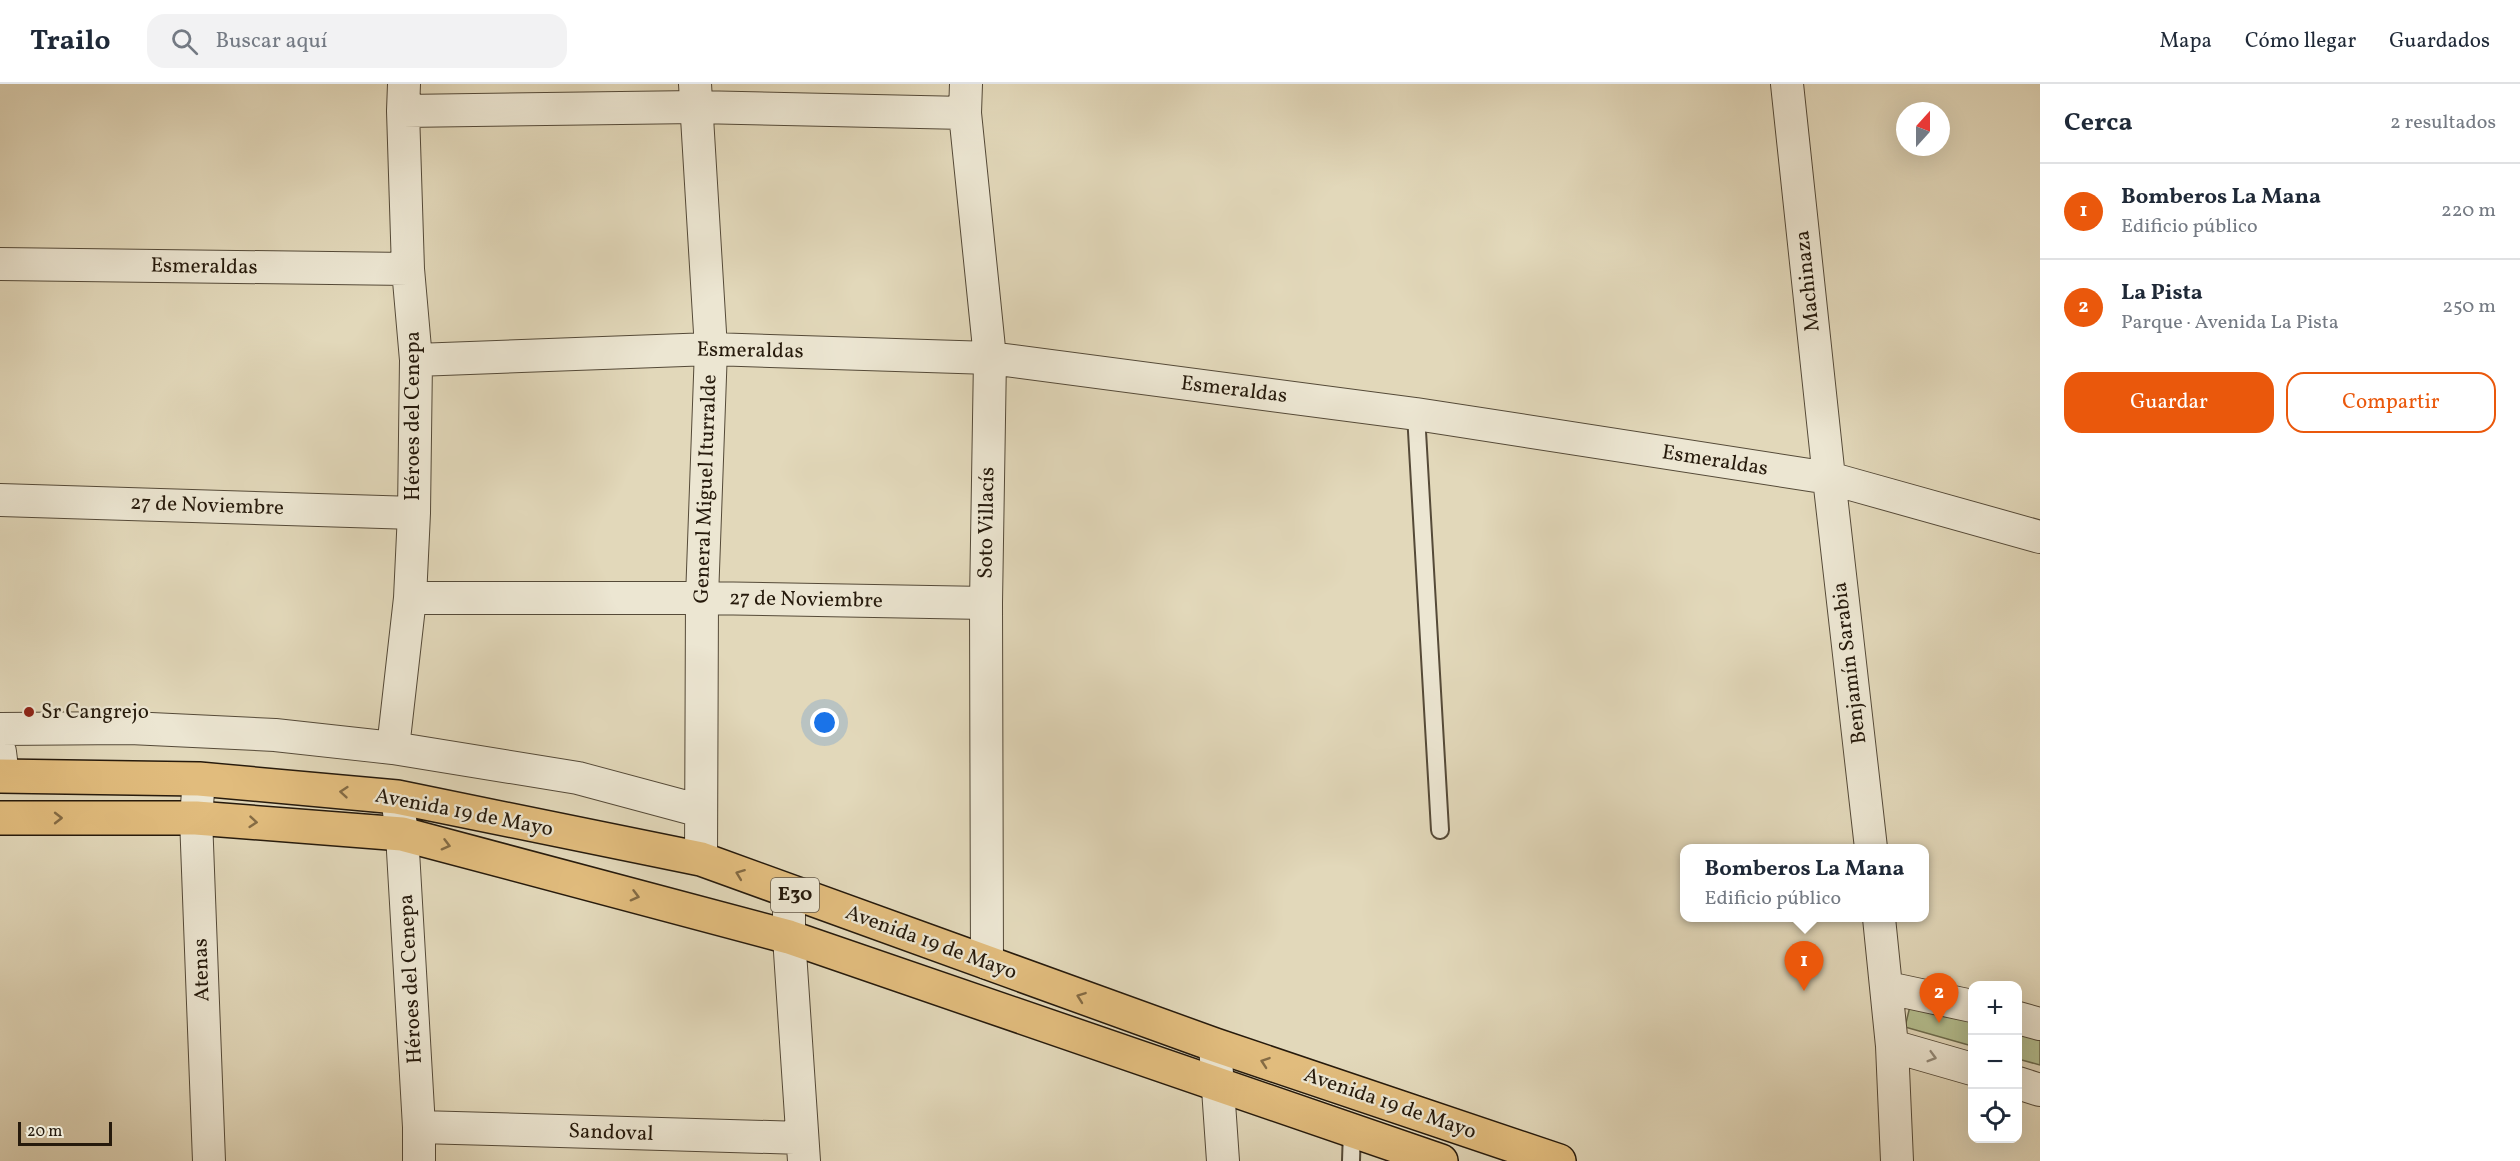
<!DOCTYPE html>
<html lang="es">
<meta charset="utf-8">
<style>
body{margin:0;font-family:Vollkorn,serif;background:#f2f2f3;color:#1f2937}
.controls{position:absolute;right:18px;bottom:18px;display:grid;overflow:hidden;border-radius:12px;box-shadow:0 6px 24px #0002}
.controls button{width:54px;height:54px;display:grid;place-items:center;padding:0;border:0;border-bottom:2px solid #e0e1e3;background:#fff;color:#1f2937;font:30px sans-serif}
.compass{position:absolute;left:1896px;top:18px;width:54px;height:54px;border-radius:50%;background:#fff;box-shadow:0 6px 24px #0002;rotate:21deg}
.scale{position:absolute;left:18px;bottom:15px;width:94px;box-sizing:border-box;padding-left:6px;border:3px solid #261a0c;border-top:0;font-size:16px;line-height:21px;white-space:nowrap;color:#261a0c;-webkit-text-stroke:4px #ece6d2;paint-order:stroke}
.you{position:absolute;left:825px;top:639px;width:21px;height:21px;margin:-15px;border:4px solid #fff;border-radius:50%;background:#1a73e8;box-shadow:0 0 0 9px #1a73e833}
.badge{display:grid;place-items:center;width:39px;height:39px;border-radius:50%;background:#ea580c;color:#fff;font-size:20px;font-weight:700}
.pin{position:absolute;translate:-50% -50px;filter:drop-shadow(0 2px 3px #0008)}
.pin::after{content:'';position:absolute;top:32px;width:21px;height:18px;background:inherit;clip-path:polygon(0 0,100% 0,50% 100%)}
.popup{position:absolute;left:1680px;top:760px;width:249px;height:78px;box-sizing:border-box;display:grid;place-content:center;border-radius:12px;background:#fff;filter:drop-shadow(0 2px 4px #0005);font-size:20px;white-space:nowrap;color:#747a83}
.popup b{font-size:22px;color:#1f2937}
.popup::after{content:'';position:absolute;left:50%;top:100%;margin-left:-12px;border:12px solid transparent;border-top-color:#fff}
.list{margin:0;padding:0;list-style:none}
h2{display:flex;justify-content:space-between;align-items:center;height:78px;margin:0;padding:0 24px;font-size:26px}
h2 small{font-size:20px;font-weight:400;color:#747a83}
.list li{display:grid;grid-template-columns:39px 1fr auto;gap:18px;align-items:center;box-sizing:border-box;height:96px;padding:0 24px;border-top:2px solid #e0e1e3}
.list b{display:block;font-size:22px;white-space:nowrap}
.list p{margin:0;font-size:20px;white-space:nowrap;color:#747a83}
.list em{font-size:20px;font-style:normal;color:#747a83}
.actions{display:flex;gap:12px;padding:18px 24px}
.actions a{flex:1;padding:14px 0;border:2px solid #ea580c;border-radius:18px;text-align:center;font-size:21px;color:#ea580c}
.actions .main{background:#ea580c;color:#fff}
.icon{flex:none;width:33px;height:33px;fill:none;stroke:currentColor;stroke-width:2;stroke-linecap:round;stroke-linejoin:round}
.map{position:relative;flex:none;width:2040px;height:1077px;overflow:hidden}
header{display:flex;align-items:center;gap:36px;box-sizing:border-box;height:84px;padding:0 30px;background:#fff;border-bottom:2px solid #e0e1e3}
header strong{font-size:28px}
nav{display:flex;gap:33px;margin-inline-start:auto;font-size:21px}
.search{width:420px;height:54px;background:#f2f2f3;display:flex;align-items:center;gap:15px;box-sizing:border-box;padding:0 21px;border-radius:18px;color:#747a83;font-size:22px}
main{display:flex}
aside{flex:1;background:#fff}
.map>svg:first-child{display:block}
.green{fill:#b4be8f;stroke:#6d6c4e;stroke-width:1.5}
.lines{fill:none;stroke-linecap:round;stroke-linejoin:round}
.service-casing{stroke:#554a38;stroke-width:20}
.minor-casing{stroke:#554a38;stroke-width:34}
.trunk-casing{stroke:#261a0c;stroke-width:36}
.service{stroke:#ece6d2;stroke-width:16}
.minor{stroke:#ece6d2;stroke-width:32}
.trunk{stroke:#e1bc7d;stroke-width:33}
.oneway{stroke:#846b44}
.oneway2{stroke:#938a79}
.poi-dot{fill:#8f2418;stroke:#ece6d2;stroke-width:2}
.labels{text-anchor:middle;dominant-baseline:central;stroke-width:4.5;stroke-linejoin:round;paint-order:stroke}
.shield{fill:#ece6d2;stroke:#615747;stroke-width:1.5}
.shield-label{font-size:20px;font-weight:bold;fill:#261a0c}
.street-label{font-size:21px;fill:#261a0c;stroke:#ece6d2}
.poi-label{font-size:21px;fill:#261a0c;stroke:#ece6d2;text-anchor:start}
</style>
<header>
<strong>Trailo</strong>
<div class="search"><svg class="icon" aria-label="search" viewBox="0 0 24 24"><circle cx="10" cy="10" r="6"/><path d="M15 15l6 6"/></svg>Buscar aquí</div>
<nav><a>Mapa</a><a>Cómo llegar</a><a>Guardados</a></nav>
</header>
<main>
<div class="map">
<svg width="2040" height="1077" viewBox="0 0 2040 1077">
<rect width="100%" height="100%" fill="#e2d8ba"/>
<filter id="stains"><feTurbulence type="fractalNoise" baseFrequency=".00333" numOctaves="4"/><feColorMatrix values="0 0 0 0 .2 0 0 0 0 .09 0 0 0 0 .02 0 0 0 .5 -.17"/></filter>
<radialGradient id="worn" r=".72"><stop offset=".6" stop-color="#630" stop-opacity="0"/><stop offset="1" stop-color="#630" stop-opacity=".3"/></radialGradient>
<path class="green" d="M 1911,918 L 1972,934 L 1972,962 L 1905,943 Z
M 2018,946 L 2040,952 L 2040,981 L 2018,975 Z"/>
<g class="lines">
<g class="service-casing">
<path id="service" d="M 1416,330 L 1440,746
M 1351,1077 L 1352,1046"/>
</g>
<g class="minor-casing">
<path id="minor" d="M 695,0 L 711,265 L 702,514 L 701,775
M 966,0 L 965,29 L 990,274 L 986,519 L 987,879
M 1787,0 L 1829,394 L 1871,764
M 403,27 L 696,23 L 965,29
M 0,180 L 408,185
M 416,276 L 711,265 L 990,274 L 1416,330 L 1829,394 L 2040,453
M 0,416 L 414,429
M 410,514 L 702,514 L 986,519
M 0,645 L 130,644 L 275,651 L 393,664 L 578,694 L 701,727
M 393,664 L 410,514 L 414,429 L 416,276 L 408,185 L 403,27 L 404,0
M 0,668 L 3,692
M 199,695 L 196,734 L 209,1077
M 397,713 L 402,750 L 419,1043 L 419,1077
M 789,808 L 789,853 L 804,1077
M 1879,834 L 1892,962 L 1897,1077
M 1888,904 L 1972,922
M 2018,934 L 2040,940
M 1215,961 L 1223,1077
M 1892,962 L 1972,985
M 2018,999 L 2040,1006
M 419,1043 L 802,1054"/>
</g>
<g class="trunk-casing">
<path id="trunk" d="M 0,692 L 199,695 L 397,713 L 701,775 L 1215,961 L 1559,1077
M 0,734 L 196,734 L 402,750 L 789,853 L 1441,1077"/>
</g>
<use href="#service" class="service"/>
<use href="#minor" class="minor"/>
<use href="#trunk" class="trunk"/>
</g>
<defs><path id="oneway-chevron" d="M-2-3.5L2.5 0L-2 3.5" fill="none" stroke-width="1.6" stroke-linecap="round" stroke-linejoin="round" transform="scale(1.5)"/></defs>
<g class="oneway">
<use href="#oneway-chevron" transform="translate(344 708) rotate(-175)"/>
<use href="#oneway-chevron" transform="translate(58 734)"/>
<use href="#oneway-chevron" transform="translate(253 738) rotate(5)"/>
<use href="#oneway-chevron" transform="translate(446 761) rotate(15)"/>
<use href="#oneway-chevron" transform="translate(740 790) rotate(-159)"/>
<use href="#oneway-chevron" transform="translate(635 812) rotate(15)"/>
<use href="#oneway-chevron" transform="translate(1081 913) rotate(-160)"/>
<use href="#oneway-chevron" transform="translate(1265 978) rotate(-161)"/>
</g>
<use class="oneway2" href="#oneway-chevron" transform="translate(1932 973) rotate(16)"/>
<circle class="poi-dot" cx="29" cy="628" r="6"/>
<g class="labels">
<rect class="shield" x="771" y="794" width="48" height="34" rx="4.5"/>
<g class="shield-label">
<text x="795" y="811">E30</text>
</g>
<g class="street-label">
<text transform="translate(204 183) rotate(1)">Esmeraldas</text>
<text transform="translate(1808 197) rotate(-96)">Machinaza</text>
<text transform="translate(750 267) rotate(1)">Esmeraldas</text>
<text transform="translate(1234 306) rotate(7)">Esmeraldas</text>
<text transform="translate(413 332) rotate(-90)">Héroes del Cenepa</text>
<text transform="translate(1715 377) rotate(9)">Esmeraldas</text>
<text transform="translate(706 405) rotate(-88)">General Miguel Iturralde</text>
<text transform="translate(207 422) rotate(2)">27 de Noviembre</text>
<text transform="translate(987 439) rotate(-89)">Soto Villacís</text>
<text transform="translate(806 516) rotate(1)">27 de Noviembre</text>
<text transform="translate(1850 579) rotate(-97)">Benjamín Sarabia</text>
<text transform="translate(464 729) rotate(11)">Avenida 19 de Mayo</text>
<text transform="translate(931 859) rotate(20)">Avenida 19 de Mayo</text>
<text transform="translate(202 886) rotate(-92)">Atenas</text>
<text transform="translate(411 895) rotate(-93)">Héroes del Cenepa</text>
<text transform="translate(1390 1020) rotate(19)">Avenida 19 de Mayo</text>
<text transform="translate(611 1049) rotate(2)">Sandoval</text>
</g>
<g class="poi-label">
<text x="41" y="628">Sr Cangrejo</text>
</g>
</g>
<rect width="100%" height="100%" filter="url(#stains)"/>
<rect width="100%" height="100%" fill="url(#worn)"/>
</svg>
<div class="controls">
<button>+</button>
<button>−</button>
<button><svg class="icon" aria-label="locate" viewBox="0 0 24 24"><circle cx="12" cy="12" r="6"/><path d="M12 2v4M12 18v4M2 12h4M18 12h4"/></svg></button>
</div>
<svg class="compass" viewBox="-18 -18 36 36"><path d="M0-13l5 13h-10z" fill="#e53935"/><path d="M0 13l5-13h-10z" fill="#747a83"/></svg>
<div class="scale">20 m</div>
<div class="you"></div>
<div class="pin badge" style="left:1804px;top:907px">1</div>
<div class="popup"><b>Bomberos La Mana</b>Edificio público</div>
<div class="pin badge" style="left:1939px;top:939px">2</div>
</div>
<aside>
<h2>Cerca<small>2 resultados</small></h2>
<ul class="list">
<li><span class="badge">1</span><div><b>Bomberos La Mana</b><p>Edificio público</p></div><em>220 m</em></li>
<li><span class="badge">2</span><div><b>La Pista</b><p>Parque · Avenida La Pista</p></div><em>250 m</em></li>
</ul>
<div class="actions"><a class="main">Guardar</a><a>Compartir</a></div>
</aside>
</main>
